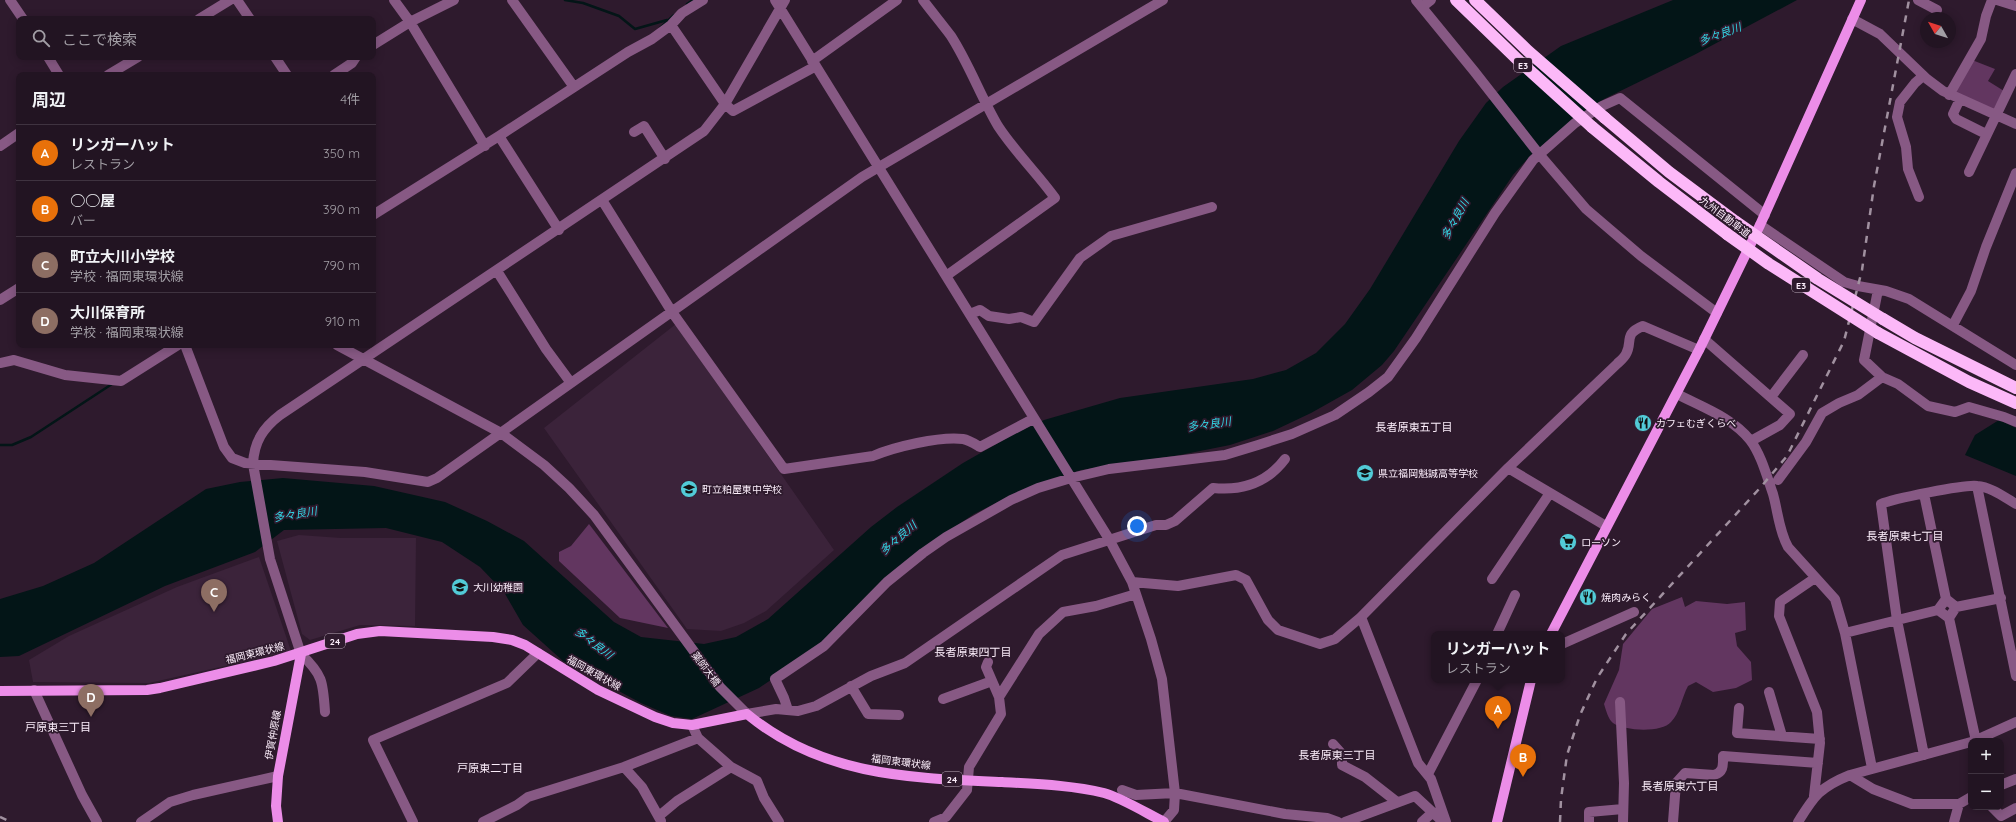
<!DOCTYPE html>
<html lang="ja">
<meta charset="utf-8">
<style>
body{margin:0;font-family:Quicksand,"Noto Sans JP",sans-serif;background:#2a1d2a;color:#f1f3f6}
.controls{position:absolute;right:12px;bottom:12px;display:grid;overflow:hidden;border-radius:8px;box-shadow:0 2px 10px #0003}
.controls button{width:36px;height:36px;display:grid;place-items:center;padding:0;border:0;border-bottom:1px solid #3f3340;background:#221422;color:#f1f3f6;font:20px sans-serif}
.compass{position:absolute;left:1920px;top:12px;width:36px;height:36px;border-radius:50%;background:#221422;box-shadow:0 2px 10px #0003;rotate:309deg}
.you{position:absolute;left:1137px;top:526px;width:14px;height:14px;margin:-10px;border:3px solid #fff;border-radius:50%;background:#1a73e8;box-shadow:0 0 0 6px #1a73e833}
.badge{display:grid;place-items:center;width:26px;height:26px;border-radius:50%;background:#52cbd7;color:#fff;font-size:13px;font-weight:700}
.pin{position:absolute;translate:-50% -33px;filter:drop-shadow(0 1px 2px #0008)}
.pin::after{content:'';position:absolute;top:21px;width:14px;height:12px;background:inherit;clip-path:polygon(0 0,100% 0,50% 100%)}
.popup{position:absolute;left:1431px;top:631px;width:134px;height:52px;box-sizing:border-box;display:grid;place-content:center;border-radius:8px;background:#221422;filter:drop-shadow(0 1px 3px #0005);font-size:13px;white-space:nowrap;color:#a29ea5}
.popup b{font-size:15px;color:#f1f3f6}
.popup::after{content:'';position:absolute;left:50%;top:100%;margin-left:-8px;border:8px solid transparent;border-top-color:#221422}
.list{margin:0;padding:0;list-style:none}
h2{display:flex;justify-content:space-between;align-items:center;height:52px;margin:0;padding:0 16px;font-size:17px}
h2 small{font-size:13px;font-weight:400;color:#a29ea5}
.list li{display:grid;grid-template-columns:26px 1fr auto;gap:12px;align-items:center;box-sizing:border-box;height:56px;padding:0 16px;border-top:1px solid #3f3340}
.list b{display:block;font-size:15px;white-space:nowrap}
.list p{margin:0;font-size:13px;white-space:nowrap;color:#a29ea5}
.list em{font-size:13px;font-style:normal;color:#a29ea5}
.icon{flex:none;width:22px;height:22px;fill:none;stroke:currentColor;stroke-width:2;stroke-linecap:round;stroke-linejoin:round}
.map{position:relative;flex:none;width:2016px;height:822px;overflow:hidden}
.search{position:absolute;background:#221422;box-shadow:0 2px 10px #0003;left:16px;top:16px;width:360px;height:44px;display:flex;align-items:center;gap:10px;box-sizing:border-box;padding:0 14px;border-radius:8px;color:#a29ea5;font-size:15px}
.panel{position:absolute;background:#221422;box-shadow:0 2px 10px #0003;left:16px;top:72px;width:360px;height:276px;border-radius:8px}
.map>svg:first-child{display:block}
.built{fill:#3b233a}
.green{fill:#623660}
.water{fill:#031517}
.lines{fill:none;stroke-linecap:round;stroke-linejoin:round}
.stream{stroke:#031517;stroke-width:2.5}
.minor{stroke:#875984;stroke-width:10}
.major{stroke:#ec8de8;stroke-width:10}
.highway{stroke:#fcb8f8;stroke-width:12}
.rail{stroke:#a191a0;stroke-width:2.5;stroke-dasharray:7 7;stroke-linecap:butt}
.highway-bridge{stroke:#fcb8f8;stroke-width:12}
.labels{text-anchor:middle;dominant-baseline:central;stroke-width:3.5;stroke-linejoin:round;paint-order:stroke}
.shield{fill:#2e1a2d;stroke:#beaebd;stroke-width:1}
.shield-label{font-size:9px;font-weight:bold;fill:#fceefb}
.street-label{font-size:10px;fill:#fceefb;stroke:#2e1a2d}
.poi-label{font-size:10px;fill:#fceefb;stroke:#2e1a2d;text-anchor:start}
.water-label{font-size:11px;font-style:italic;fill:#32d6e5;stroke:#2e1a2d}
.neighbourhood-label{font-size:11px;fill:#fceefb;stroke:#2e1a2d}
</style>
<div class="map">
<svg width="2016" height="822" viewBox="0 0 2016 822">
<rect width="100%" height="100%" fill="#2e1a2d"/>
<path class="built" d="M 676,324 L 834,550 L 766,611 L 744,623 L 721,631 L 687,629 L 544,428 Z
M 299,535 L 341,538 L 416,538 L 415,626 L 360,625 L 310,640 L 302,634 L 277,541 Z
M 259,557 L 291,651 L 149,683 L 33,682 L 29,660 L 69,636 L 177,587 Z"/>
<path class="green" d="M 1972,60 L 1995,69 L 1988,81 L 2004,91 L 1993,111 L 1955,92 Z
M 589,524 L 668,628 L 620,618 L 559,561 L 559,552 L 571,546 Z
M 1682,597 L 1685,607 L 1696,601 L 1727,604 L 1745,602 L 1746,630 L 1735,633 L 1737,646 L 1751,662 L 1752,680 L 1736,688 L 1713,692 L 1696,682 L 1688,686 C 1682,697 1680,713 1671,722 C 1662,733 1624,731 1613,723 C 1608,719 1606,710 1604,704 L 1619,670 L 1623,644 L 1652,609 Z"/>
<path class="water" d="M 1673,0 L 1797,0 L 1694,55 L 1604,99 L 1572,120 L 1531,155 L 1513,175 L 1394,351 L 1382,365 L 1352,390 L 1311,413 L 1273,431 L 1230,445 L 1180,455 L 1081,470 L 1018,492 L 974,514 L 929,544 L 806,656 L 759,688 L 692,719 L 671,716 L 641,703 L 563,661 L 523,625 L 504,592 L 480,567 L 442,542 L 386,528 L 284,530 L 255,552 L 165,586 L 19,656 L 0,657 L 0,599 L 43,586 L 94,563 L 206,489 L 240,482 L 283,478 L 374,486 L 445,502 L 487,521 L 524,541 L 614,622 L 641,637 L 704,644 L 736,637 L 768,619 L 871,527 L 897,507 L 963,463 L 1014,434 L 1044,420 L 1120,398 L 1253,379 L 1286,370 L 1316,353 L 1345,324 L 1370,289 L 1459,141 L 1486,103 L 1503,87 L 1561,46 Z
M 1999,420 L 2016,428 L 2016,476 L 1965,455 L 1975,435 Z"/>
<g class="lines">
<path class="stream" d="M 565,0 L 583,3 L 619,16 L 635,29 L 667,20
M 687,4 L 693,0
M 660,28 L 674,15
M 0,445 L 12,445 L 31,437 L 112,384"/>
<path class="minor" d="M 10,0 L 23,19
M 237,0 L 250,19
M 394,0 L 410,22 L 485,146
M 512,0 L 574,87
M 775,0 L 1109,539 L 1132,582 L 1151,639 L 1162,679 L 1175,793 L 1174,810 L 1164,822
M 923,0 C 932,12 942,24 951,36 C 969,64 981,97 998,126 C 1015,152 1037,173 1055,198 L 946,276
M 1416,0 L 1474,71 L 1539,154 L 1586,209 L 1641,256 L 1717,313
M 1918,0 L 1937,10
M 1997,0 L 2016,6
M 1422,7 L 1431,0
M 199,19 L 230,0
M 1852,19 L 1880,34 L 1927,79 L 1943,91 L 2016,124
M 671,25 L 725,104 L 733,111 L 816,66
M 373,45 L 410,22 L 454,0
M 48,57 L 59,75
M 275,57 L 287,75
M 812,61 L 897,0
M 108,75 L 138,57
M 334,75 L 352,63 L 356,57
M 1949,95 L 1981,39 L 1986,16 L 1992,0
M 1960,99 L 1953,114 L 1956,119 L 1986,134
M 634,132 L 644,126 L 665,159
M 499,136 L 559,230
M 0,146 L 19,133
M 1969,172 L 2016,74
M 1919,197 L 1908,169 L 1906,147 L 1897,117 L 1900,102 L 1915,83 L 1923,76
M 602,200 L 672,312 L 784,469 L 873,456 C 894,447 940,436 963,439 C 969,440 975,444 980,447 L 1033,419
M 373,215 L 499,136 L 628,52 L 652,39 L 671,25 L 682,13 L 703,0
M 1760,225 L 1844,282 L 1858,286 L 1886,291 L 1909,299 L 2016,365
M 497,271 L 546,349 L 571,383
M 1878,290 L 1864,360 L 1882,377 L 1898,384 L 1928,406 L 1955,412 L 1969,407 L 2004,417 L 2016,422
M 0,300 L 19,288
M 970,314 L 980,310 L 989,316 L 1009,319 L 1021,317 L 1034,322 L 1080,258 L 1111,236 L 1212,207
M 1953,325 L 1971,291 L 1986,247 L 2016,173
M 1704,339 L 1790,414 L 1780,425 L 1751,441
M 185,345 L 224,447 L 232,458 L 245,463 L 365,472 L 428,482 L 437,478 L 862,177 L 1163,0
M 337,345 L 501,433 L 544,465 L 569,488 L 594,515 L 720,687 L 747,714 L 776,709 L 798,711 L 816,706 L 871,676 L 905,663 L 1062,555 L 1156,525 L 1166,525 L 1175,521 L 1213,488 C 1242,491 1267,483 1285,459
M 0,363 L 14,360 L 65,375 L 121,381 L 178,345
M 1677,394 C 1702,407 1733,418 1750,440 C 1761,454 1767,477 1773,494 C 1778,512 1779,531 1788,547 L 1835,599 L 1845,633 L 1872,768
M 1771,397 L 1803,355
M 1508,468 L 1606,526
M 1778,480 L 1806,442 L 1822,413 L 1839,403 L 1858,395 L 1882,377
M 1977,486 L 2016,676
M 1924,494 L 1946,599
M 1492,579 L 1550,493
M 1132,582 L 1178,586 L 1236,575 L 1246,580 L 1268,620 L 1278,630 L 1320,644 L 1335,639 L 1361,617 L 1508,468 L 1617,364 C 1620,361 1624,358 1626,354 C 1633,342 1623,334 1643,326 L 1699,350
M 1956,607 L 2001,598
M 1361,617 L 1418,763 L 1431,779 L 1446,822
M 1949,618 L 1956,607 L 1946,599 L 1938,610 L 1949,618 L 1976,741
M 1845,633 L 1938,610
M 1497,634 L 1515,595
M 1562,644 L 1634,612
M 988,662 L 986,667 L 999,697
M 851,686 L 868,714 L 899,715
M 34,690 L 82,795 L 97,822
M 1769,692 L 1782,736
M 943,699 L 992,681
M 1620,702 L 1624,783 L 1623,822
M 1739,708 L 1737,733 L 1820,739
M 788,710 L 784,698 L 775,679 L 824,646 L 887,582 L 923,553 L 946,537 L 1011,500 L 1038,488 L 1071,478 L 1109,469 L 1225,455 L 1258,445 L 1292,434 L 1335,415 L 1369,392 L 1388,377 L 1416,338 L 1495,213 L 1533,160 L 1575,123 L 1602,106 L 1620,98 L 1765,215
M 325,712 C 323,682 323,675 301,654 L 270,559 L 253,464 C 254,442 263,428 280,415 L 704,131 L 725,104 L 785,0
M 692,725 L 698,738 L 731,767 L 757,781 L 764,798 L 779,822
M 1974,741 L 2016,722
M 1333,744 L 1342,754 L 1342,765 L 1365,777 L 1397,802
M 1924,755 L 1897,620 L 1881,504 C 1892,499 1966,484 1977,486 C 1991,487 2004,497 2016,504
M 624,767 L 642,787 L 661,821
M 1428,774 L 1477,680
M 1850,775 L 1873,789 L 1912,804 L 1959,804 L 1971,797
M 2001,785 L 2016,779
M 1122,790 L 1136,795 L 1175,793 L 1285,814 L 1327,818 L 1338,822
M 1814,796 L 1820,743 L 1817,712 L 1779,616 L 1780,602 L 1815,578
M 1992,807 L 2001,816 L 2016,808
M 659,816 L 677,801 L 731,767
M 141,822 L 170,802 L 193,795 L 278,776
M 413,822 L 373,740 L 507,683 L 538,653
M 483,822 L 517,805 L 528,797 L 624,767 L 698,738
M 934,822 L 946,817 L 967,790 L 969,767 L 1001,714 L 999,697 L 1039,634 L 1063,612 L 1096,606 L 1136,594
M 1345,822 L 1415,796 L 1443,822
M 1422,822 L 1433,812
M 1589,822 L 1589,812 L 1623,809
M 1673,822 L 1676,783 L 1685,773 L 1714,775 C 1724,772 1723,765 1723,756 L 1818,763
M 1798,822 C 1814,796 1820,787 1850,775 L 1971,742
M 1954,822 L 1959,804"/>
<path class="major" d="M 1551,634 L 1699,350 L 1760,225 L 1861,0
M 0,691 L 147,690 L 160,688 L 274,661 L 357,634 L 380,631 L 493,637 L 512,640 L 525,645 L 598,690 L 655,717 L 673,723 L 692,725 L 747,714 C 822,776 909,778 1002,782 C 1036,784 1071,785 1104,793 C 1120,797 1148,814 1164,822
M 278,822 L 276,806 L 278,776 L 301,654
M 1497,822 L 1531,680"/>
<path class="highway" d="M 1605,118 L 1669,172 L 1736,222
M 1592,127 L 1659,182 L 1727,234
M 1883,319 L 1915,338 L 2016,388
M 1878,333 L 1969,382 L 2016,403"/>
<path class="rail" d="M 0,817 L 11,822
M 1560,822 L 1561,799 L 1567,755 L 1580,715 L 1597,678 L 1626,634 L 1760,488 L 1787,456 L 1844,341 L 1862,270 L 1874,186 L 1909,0"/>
<path class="highway-bridge" d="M 1456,0 L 1518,60 L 1592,127
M 1475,0 L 1528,51 L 1605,118
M 1736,222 L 1818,279 L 1883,319
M 1727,234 L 1769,264 L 1878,333"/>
</g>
<defs>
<g id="restaurant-disc" transform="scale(0.9)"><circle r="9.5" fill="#52cbd7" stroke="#2e1a2d"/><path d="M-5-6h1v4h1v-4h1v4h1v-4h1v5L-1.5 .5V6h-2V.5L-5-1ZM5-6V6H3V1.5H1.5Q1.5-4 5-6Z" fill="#111"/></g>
<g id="school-disc" transform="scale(0.9)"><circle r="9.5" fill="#52cbd7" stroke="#2e1a2d"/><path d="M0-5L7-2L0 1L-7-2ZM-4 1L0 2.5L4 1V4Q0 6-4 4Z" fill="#111"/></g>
<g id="supermarket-disc" transform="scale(0.9)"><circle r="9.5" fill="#52cbd7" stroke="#2e1a2d"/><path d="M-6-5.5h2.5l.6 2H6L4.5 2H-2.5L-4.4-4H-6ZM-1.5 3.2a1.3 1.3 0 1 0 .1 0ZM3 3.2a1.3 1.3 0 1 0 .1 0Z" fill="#111"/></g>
</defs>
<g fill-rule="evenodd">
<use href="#restaurant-disc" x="1643" y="423"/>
<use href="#school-disc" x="1365" y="473"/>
<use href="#school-disc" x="689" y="489"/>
<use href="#supermarket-disc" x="1568" y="542"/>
<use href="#school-disc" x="460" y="587"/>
<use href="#restaurant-disc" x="1588" y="597"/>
</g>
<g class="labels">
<g class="shield">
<rect x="1514" y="58" width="18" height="14" rx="3"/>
<rect x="1792" y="278" width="18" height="14" rx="3"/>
<rect x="325" y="634" width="20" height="14" rx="3"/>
<rect x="942" y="772" width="20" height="14" rx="3"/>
</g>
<g class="shield-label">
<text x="1523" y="65">E3</text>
<text x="1801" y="285">E3</text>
<text x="335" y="641">24</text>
<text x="952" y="779">24</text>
</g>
<g class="street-label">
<text transform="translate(1725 217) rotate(37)">九州自動車道</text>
<text transform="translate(255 653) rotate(-14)">福岡東環状線</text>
<text transform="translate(706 669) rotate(53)">薬師大橋</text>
<text transform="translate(594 673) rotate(29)">福岡東環状線</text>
<text transform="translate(273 735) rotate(-80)">伊賀仲原線</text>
<text transform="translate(901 762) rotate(7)">福岡東環状線</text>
</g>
<g class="poi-label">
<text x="1656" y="423">カフェむぎくらべ</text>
<text x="1378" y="473">県立福岡魁誠高等学校</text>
<text x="702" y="489">町立粕屋東中学校</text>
<text x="1581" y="542">ローソン</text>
<text x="473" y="587">大川幼稚園</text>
<text x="1601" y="597">焼肉みらく</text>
</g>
<g class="water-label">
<text transform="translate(1720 34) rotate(-20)">多々良川</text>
<text transform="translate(1455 219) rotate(-61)">多々良川</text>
<text transform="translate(1209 424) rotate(-8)">多々良川</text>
<text transform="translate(295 514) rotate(-9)">多々良川</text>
<text transform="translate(898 538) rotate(-41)">多々良川</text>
<text transform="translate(594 643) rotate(37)">多々良川</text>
</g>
<g class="neighbourhood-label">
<text x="1414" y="427">長者原東五丁目</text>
<text x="1905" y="536">長者原東七丁目</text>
<text x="973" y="652">長者原東四丁目</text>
<text x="58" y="727">戸原東三丁目</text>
<text x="1337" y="755">長者原東三丁目</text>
<text x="490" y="768">戸原東二丁目</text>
<text x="1680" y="786">長者原東六丁目</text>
</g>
</g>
</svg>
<div class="controls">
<button>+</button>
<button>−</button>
</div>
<svg class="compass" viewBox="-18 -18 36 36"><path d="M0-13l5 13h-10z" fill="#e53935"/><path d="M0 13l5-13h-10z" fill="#a29ea5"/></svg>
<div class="you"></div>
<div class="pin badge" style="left:1498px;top:729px;background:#e8710a">A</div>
<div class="popup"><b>リンガーハット</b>レストラン</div>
<div class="pin badge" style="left:1523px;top:777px;background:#e8710a">B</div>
<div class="pin badge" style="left:214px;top:612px;background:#8d6e63">C</div>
<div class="pin badge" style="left:91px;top:717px;background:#8d6e63">D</div>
<div class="search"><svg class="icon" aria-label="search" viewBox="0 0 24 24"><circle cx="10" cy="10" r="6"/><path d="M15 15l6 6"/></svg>ここで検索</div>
<section class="panel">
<h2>周辺<small>4件</small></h2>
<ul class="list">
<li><span class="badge" style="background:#e8710a">A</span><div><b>リンガーハット</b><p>レストラン</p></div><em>350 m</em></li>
<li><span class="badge" style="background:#e8710a">B</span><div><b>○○屋</b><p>バー</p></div><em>390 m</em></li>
<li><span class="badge" style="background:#8d6e63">C</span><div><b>町立大川小学校</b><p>学校 · 福岡東環状線</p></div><em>790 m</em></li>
<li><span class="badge" style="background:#8d6e63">D</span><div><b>大川保育所</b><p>学校 · 福岡東環状線</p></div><em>910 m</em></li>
</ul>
</section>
</div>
